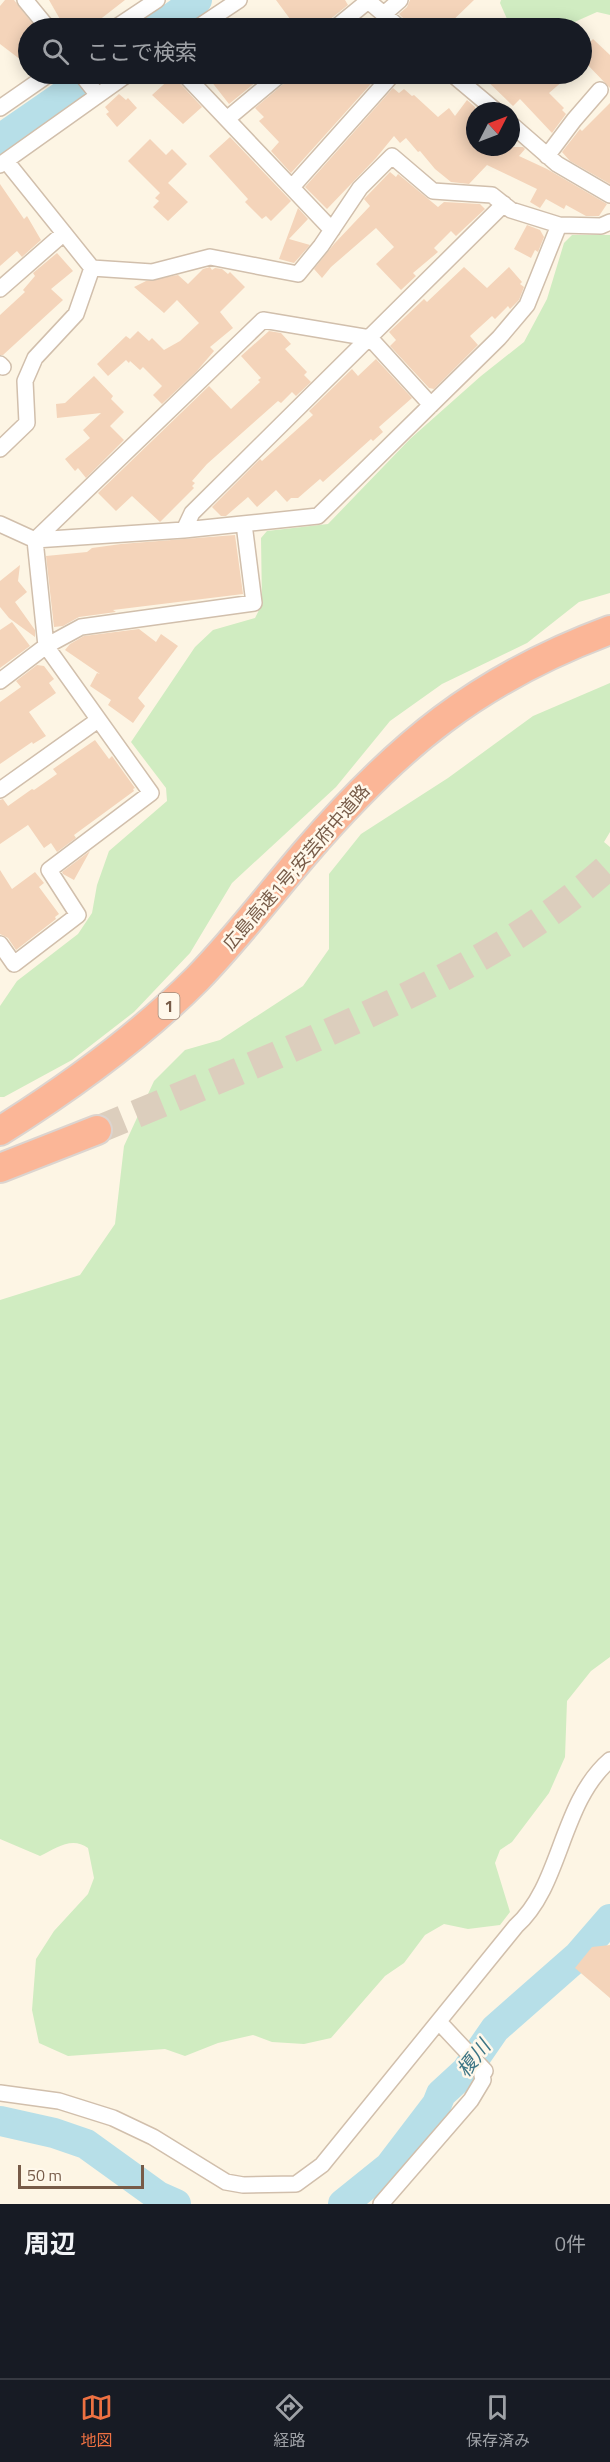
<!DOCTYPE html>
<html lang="ja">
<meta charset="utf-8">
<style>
body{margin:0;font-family:"Titillium Web","Noto Sans JP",sans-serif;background:#20242c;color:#f1f3f6}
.compass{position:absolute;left:466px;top:102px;width:54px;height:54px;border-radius:50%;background:#171b24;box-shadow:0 3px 15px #0003;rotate:48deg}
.scale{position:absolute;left:18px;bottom:15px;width:126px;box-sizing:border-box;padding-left:6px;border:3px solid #775b48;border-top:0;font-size:16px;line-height:21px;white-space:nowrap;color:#775b48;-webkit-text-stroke:4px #fff8eb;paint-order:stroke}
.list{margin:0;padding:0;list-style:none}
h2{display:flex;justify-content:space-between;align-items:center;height:78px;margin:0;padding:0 24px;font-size:26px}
h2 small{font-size:20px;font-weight:400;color:#9ea1a6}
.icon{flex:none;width:33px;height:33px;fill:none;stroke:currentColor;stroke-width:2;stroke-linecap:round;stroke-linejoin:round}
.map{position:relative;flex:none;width:610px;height:2204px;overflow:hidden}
.search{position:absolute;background:#171b24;box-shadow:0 3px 15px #0003;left:18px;right:18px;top:18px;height:66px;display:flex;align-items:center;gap:15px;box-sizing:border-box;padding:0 21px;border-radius:33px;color:#9ea1a6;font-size:22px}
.sheet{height:174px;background:#171b24}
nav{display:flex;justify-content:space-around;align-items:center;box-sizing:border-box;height:84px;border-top:2px solid #363941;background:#171b24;font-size:16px;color:#9ea1a6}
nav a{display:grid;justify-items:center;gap:3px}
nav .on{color:#ee7142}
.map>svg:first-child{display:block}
.green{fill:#d0ecc1}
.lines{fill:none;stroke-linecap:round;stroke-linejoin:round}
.river{stroke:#b7dfe8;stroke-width:30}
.building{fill:#f4d4ba}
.motorway-tunnel{stroke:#dccebd;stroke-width:28;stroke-dasharray:28 14;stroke-linecap:butt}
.minor-casing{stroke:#d1bfac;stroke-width:18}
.motorway-casing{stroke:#dcd4cf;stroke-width:32}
.minor{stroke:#fff;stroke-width:15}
.motorway{stroke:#fbb697;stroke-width:28}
.labels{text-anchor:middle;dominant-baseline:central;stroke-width:5;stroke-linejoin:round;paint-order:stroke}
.shield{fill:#fff8eb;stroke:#a08a79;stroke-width:1.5}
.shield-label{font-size:16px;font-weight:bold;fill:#775b48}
.street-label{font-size:18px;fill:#775b48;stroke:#fff8eb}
.water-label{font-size:20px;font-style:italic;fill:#3d7585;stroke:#fff8eb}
</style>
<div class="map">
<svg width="610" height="2204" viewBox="0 0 610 2204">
<rect width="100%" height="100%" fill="#fdf5e4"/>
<path class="green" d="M 501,0 L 610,0 L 610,15 L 597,12 L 561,28 L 511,28 L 500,3 Z
M 572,235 L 610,235 L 610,593 L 579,602 L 527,643 L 442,684 L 390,721 L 336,787 L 232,883 L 190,953 L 134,1012 L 72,1060 L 4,1097 L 0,1097 L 0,1006 L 17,981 L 78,934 L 92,913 L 97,885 L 109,851 L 167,801 L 166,788 L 131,742 L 195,647 L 213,630 L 255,618 L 262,604 L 261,538 L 267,531 L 328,524 L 410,439 L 481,376 L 524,342 L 547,299 L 564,243 Z
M 610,683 L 610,832 L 604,842 L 610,847 L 610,1657 L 591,1671 L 567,1701 L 565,1757 L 549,1793 L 512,1842 L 500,1850 L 495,1863 L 510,1912 L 500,1925 L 468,1929 L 444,1924 L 425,1935 L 404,1963 L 385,1976 L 331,2038 L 304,2044 L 272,2042 L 253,2035 L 218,2043 L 185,2056 L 165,2049 L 68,2056 L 39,2043 L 32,2010 L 36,1959 L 54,1931 L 88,1894 L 94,1878 L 88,1848 C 72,1836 56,1848 40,1856 L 0,1839 L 0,1300 L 80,1275 L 115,1224 L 124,1146 L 154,1081 L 185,1050 L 220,1040 L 303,986 L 329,949 L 329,874 L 361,834 L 448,778 L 533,716 Z"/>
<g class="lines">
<path class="river" d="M 157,28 L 197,0
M 0,139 L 94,74
M 0,2121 L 54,2133 L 86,2144 L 158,2196 L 176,2204
M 343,2204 L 389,2167 L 437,2104 L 441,2094 L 466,2071 L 495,2029 L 578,1956 L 610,1919"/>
</g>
<path class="building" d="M 5,0 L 14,0 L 36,28 L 28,28 L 28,51 L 21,60 L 0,44 L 0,6 Z
M 49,0 L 125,0 L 89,28 L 65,28 Z
M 276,0 L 345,0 L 348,5 L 328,21 L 325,28 L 278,28 L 290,19 Z
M 410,0 L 474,0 L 445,28 L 422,28 L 413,20 L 409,24 L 399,14 L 407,7 Z
M 593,39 L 610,55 L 610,88 L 582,59 L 582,50 Z
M 220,74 L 266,74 L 229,104 L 211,81 Z
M 291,74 L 374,74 L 378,76 L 291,173 L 271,151 L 279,142 L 259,121 L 264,117 L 255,108 L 287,81 Z
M 480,74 L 571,74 L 549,93 L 564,108 L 562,110 L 566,114 L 552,133 L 520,99 L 513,106 Z
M 173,76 L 202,107 L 183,124 L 152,95 Z
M 393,88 L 399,93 L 404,89 L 412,96 L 414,95 L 438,117 L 449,108 L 455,116 L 467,100 L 475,107 L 475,147 L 523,147 L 525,149 L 519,156 L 547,169 L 607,204 L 599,216 L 586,216 L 566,205 L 564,209 L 546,199 L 540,208 L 530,202 L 537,189 L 487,165 L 469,184 L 451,182 L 435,169 L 420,151 L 418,152 L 406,138 L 400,143 L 394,136 L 376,158 L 327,209 L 305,187 Z
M 119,94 L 126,100 L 128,98 L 137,108 L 117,127 L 106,114 L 109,112 L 105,107 Z
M 610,103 L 610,184 L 570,161 L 562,152 L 580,129 L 582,131 Z
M 230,137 L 291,201 L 271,221 L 266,216 L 262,219 L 245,202 L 248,199 L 209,156 Z
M 150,139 L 166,155 L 172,149 L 187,164 L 168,183 L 188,202 L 168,221 L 153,207 L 159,201 L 155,198 L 160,193 L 128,161 Z
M 390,172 L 396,177 L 398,174 L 438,207 L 444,202 L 480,204 L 485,209 L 456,236 L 451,231 L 434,248 L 438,252 L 413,273 L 416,276 L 401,290 L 376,264 L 394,247 L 376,228 L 331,267 L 322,278 L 314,269 L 334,244 L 370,206 L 364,199 Z
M 0,184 L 24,219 L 27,216 L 41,240 L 22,257 L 17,251 L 0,266 Z
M 298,208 L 308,219 L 289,239 L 310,245 L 294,263 L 279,259 Z
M 527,225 L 540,230 L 544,237 L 538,252 L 535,250 L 531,258 L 514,249 Z
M 57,253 L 73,271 L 51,289 L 63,300 L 3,355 L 0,355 L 0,315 L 25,292 L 23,290 L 35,276 L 33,273 Z
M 210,267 L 212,270 L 215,268 L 222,269 L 228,274 L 230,272 L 245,287 L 220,312 L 233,328 L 210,347 L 214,351 L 196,372 L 162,404 L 153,395 L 162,386 L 143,367 L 140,370 L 130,361 L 129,363 L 126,360 L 108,376 L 97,364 L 126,336 L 130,339 L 138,331 L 149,341 L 152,338 L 164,350 L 180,341 L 199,323 L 177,300 L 164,313 L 134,287 L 146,281 L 178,275 L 188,284 L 203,269 Z
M 464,267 L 487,288 L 509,267 L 522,282 L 520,284 L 524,287 L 519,300 L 510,309 L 508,306 L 495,319 L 492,316 L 470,336 L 478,345 L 434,389 L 429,388 L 390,346 L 396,340 L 389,332 L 424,299 L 427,302 Z
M 269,331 L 281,333 L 291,344 L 285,349 L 307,372 L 304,375 L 311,382 L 296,396 L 292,392 L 281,403 L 278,401 L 207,464 L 192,481 L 195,483 L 192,486 L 194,488 L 160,522 L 132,496 L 116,511 L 98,493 L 209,386 L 231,409 L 260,382 L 258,380 L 261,378 L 241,356 Z
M 376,359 L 412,398 L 379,427 L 383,432 L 373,441 L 371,439 L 323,482 L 320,479 L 298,498 L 291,498 L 287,502 L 276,490 L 257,507 L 248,497 L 226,516 L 221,516 L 212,507 L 260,459 L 262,461 L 313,415 L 309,411 L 352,369 L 358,376 Z
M 94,376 L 113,396 L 111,399 L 124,412 L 110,426 L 124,440 L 86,478 L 78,468 L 75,471 L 65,459 L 90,438 L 83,430 L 101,413 L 57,418 L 56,404 L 65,403 Z
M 235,535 L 243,594 L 113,610 L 116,612 L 79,617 L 63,626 L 54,627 L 46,556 L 87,552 L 92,548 L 121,544 Z
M 20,565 L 18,581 L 27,592 L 15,602 L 35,630 L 35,637 L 9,618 L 0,607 L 0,581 Z
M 12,622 L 30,646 L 0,668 L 0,630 Z
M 139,629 L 156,642 L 161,634 L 178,646 L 138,698 L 145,706 L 133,723 L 108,705 L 111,700 L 90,686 L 97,673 L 100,674 L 65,650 L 70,644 L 84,636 Z
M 37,665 L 44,666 L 54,679 L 49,683 L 56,693 L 29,712 L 46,736 L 33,744 L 32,742 L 0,764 L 0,702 L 21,687 L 16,681 Z
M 95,740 L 109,759 L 112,756 L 135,788 L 133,789 L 134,791 L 74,835 L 76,838 L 57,852 L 51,843 L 44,848 L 28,825 L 0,844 L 0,800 L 3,799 L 8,806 L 32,789 L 34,790 L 57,774 L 53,769 Z
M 90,851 L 74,880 L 63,874 L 62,872 Z
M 0,870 L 12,889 L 35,872 L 44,883 L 39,887 L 59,914 L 55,917 L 56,919 L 16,950 L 8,938 L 0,934 Z
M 610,1945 L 610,1998 L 575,1968 L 592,1947 Z"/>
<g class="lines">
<path class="motorway-tunnel" d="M 97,1130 C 182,1095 266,1061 349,1023 C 443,980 533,935 610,865"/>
<g class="minor-casing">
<path id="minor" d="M 25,0 L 48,28
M 367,0 L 400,28
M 384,14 L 400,0
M 115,28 L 157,0
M 197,28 L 239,0
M 335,28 L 368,1
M 81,74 L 97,94
M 184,74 L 332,230
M 452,74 L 496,111
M 0,108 L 49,74
M 227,119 L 281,74
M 511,124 L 557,164 L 610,195
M 547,156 L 574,120 L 600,90
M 0,165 L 128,74
M 292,187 L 393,74
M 92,268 L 152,272 L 210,257 L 298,274 L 321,246 L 360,188 L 392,156 L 433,191 L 492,195 L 511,210 L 559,225 L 601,226 L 610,222
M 0,289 L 64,233
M 0,364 L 3,367
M 0,449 L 27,423 L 25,381 L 35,358 L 76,314 L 92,268 L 6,161
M 0,524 L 35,540 L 184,530 L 318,516 L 499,338 L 527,305 L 559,225
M 184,530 L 192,513 L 504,204
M 0,681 L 46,646 L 81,627 L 254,603 L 244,524
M 0,790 L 98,720
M 0,944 L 14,964 L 78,915 L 49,870 L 151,793 L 46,646 L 35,540 L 263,320 L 370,338 L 431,405
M 0,2093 L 59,2101 L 113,2118 L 153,2137 L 226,2182 L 243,2185 L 296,2184 L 322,2165 L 516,1926 C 562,1885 560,1803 610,1760
M 381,2204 L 471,2100 L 483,2080 L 482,2075 L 485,2071 L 439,2022"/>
</g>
<g class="motorway-casing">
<path id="motorway" d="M 0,1131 C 70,1087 138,1038 197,979 C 236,939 270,894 306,852 C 397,746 478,679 610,630
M 0,1168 L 97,1130"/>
</g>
<use href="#minor" class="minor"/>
<use href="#motorway" class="motorway"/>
</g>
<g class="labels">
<rect class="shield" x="158.5" y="993" width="21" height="26" rx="4.5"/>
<g class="shield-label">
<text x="169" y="1006">1</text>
</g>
<g class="street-label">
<text transform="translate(296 867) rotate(-49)">広島高速1号;安芸府中道路</text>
</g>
<g class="water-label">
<text transform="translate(473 2058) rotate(-52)">榎川</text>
</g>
</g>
</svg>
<svg class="compass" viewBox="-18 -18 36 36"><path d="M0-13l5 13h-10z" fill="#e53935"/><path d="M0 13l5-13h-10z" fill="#9ea1a6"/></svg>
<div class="scale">50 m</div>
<div class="search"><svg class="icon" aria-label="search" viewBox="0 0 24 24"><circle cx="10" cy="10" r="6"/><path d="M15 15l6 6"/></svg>ここで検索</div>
</div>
<section class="sheet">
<h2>周辺<small>0件</small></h2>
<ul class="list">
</ul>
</section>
<nav>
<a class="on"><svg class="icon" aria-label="map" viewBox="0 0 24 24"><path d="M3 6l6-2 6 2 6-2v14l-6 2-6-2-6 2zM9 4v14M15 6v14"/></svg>地図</a>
<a><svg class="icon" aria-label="directions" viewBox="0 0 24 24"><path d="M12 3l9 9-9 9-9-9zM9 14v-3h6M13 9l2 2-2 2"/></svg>経路</a>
<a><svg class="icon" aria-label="saved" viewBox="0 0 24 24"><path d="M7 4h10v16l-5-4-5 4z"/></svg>保存済み</a>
</nav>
